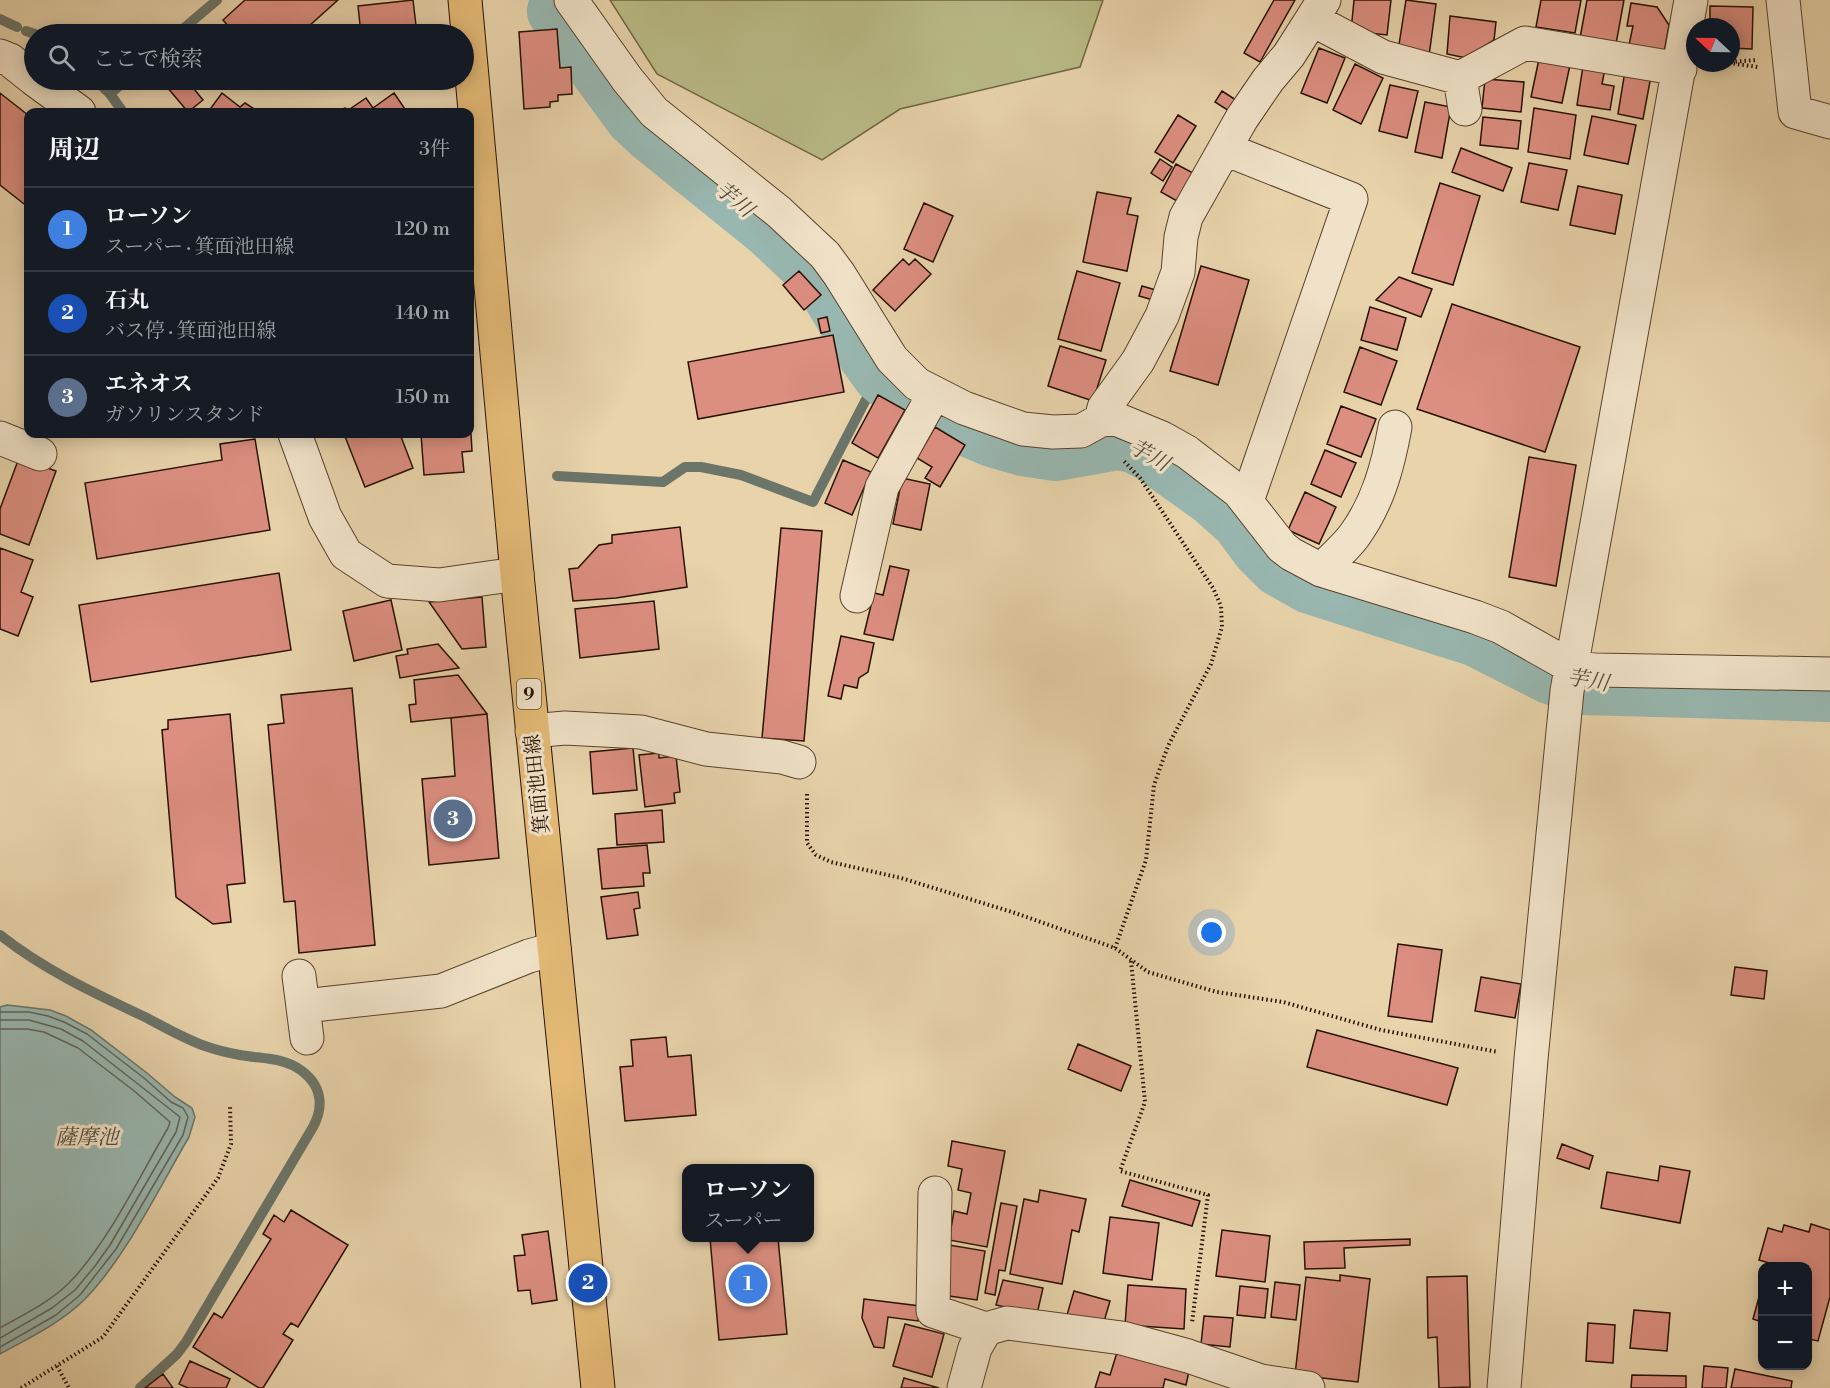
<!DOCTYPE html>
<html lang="ja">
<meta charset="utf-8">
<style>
body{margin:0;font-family:"Libre Bodoni","Noto Serif JP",serif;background:#20242c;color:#f1f3f6}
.controls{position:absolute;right:18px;bottom:18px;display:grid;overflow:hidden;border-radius:12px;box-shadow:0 3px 15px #0003}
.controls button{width:54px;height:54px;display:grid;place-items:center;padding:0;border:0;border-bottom:2px solid #363941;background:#171b24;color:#f1f3f6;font:30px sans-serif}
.compass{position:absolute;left:1686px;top:18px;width:54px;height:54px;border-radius:50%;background:#171b24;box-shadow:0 3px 15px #0003;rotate:292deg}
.you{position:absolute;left:1212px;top:933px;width:21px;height:21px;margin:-15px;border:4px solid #fff;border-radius:50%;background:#1a73e8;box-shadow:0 0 0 9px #1a73e833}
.badge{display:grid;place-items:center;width:39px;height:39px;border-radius:50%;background:#c59692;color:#fff;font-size:20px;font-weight:700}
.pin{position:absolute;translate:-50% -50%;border:3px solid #fff;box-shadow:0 2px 6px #0006}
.popup{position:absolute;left:682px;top:1164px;width:132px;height:78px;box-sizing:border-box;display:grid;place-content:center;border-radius:12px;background:#171b24;filter:drop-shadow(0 2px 4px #0005);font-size:20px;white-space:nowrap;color:#9ea1a6}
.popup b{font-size:22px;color:#f1f3f6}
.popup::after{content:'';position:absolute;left:50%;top:100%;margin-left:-12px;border:12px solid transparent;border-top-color:#171b24}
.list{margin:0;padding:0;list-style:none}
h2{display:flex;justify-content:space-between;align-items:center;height:78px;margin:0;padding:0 24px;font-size:26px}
h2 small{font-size:20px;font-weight:400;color:#9ea1a6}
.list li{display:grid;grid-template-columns:39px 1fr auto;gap:18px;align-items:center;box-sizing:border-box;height:84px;padding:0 24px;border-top:2px solid #363941}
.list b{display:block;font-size:22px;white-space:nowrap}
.list p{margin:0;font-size:20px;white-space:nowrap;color:#9ea1a6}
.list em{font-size:20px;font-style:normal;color:#9ea1a6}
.icon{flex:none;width:33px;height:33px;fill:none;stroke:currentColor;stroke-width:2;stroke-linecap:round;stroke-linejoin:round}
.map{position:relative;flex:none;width:1830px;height:1388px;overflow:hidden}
.search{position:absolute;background:#171b24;box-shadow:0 3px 15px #0003;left:24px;top:24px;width:450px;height:66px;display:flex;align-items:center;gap:15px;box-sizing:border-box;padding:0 21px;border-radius:33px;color:#9ea1a6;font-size:22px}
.panel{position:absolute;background:#171b24;box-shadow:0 3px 15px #0003;left:24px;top:108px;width:450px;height:330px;border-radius:12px}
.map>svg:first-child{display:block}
.green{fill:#b9bb87;stroke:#706644;stroke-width:1.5}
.water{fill:#98b7b0;stroke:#6b756a;stroke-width:1.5}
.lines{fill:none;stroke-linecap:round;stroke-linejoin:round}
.shore{stroke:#606458;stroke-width:1.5}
.stream{stroke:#6b756a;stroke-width:10}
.river{stroke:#98b7b0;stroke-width:60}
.building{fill:#dc8e80;stroke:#281101;stroke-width:1.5}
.minor-casing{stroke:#58422c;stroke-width:35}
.major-casing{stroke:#281101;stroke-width:35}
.path{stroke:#281101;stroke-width:4;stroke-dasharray:1.5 3;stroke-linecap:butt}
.minor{stroke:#f0e2c8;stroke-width:33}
.major{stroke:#e4ba76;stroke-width:33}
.labels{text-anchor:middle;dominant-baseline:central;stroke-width:6;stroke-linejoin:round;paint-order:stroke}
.shield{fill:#f0e2c8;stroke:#64503d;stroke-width:1.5}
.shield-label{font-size:18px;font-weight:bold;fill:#281101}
.street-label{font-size:20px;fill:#281101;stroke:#f0e2c8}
.water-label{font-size:21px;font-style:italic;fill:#4f4b3e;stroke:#f0e2c8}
</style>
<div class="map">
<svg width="1830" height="1388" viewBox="0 0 1830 1388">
<rect width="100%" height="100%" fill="#e8d3ab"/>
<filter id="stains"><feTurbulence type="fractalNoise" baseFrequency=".00333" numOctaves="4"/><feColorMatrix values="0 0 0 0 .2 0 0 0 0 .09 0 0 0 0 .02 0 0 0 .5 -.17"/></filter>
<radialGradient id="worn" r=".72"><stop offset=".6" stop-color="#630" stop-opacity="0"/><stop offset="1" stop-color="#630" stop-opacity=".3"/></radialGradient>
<path class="green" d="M 610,0 L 1103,0 L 1080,67 L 900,109 L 822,160 L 657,74 Z"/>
<path class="water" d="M 7,1005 L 50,1010 L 66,1016 L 91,1030 L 147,1073 L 175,1097 L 192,1108 L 195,1117 L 189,1137 C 159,1188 126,1257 85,1299 C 61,1323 29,1338 0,1354 L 0,1007 Z"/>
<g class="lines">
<path class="shore" d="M 0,1012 L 29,1012 L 48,1016 L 64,1022 L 87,1034 L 144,1078 L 171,1102 L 183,1108 L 188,1117 L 183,1135 L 116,1249 L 80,1295 L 56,1315 L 0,1347
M 0,1020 L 29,1020 L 61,1029 L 83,1041 L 180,1117 L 176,1132 L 110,1245 L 95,1266 L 75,1290 L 52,1308 L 0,1338
M 0,1029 L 27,1029 L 44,1032 L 78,1048 L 133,1090 L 170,1122 L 168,1128 C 139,1177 108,1243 69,1283 C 50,1302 23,1315 0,1328"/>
<path class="stream" d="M 0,19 L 17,27
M 26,31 L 35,34
M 177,34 L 217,0
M 96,80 L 110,94 L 123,112
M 110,94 L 126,80
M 557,476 L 663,482 L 685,467 L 701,467 L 741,475 L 813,502 L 874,384 L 881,373
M 0,935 C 44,970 96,994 147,1018 C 166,1028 185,1039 205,1046 C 216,1050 229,1053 240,1055 C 262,1059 283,1057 302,1071 C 322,1086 324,1107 313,1127 L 186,1342 L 177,1354 L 140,1388"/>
<path class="river" d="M 557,11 L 634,116 L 652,133 L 771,229 L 808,264 L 827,286 L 868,355 L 881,373 L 907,395 L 942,416 L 995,438 L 1023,446 L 1056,451 L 1118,440 L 1134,443 L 1153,453 L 1213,496 L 1240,520 L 1260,547 L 1280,567 L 1310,584 L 1477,637 L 1550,674 L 1583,685 L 1830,692"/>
</g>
<path class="building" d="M 245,0 L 338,0 L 300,34 L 235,34 L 223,20 Z
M 413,0 L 417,34 L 361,34 L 358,6 Z
M 1274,0 L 1295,0 L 1260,62 L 1244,53 Z
M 1354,0 L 1391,0 L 1387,35 L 1351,31 Z
M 1406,0 L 1436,4 L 1429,56 L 1398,51 Z
M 1541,0 L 1581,0 L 1575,33 L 1536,27 Z
M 1587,0 L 1624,0 L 1616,44 L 1580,38 Z
M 1631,3 L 1657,7 L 1669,25 L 1664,53 L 1629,45 L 1633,26 L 1627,26 Z
M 1710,6 L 1753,7 L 1752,49 L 1731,48 L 1731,27 L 1710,27 Z
M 1450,16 L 1496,22 L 1494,40 L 1466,58 L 1447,54 Z
M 557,29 L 560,68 L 571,67 L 572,94 L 558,95 L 558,101 L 550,102 L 550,107 L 524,109 L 519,32 Z
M 1319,48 L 1345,58 L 1327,103 L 1301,93 Z
M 1539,59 L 1570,65 L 1562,103 L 1531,97 Z
M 1355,64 L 1383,78 L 1361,124 L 1333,110 Z
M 1583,66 L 1605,69 L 1602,84 L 1614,86 L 1610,110 L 1577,105 Z
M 1625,71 L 1651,76 L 1643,119 L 1618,114 Z
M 1485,79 L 1524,82 L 1521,112 L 1482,108 Z
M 161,80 L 206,80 L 194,89 L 203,100 L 188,112 Z
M 1390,85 L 1418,91 L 1407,138 L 1379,131 Z
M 1222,91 L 1236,100 L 1229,111 L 1215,102 Z
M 0,93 L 28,115 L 28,207 L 0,185 Z
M 222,93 L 240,107 L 245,103 L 259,112 L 208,112 Z
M 394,93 L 407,112 L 337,112 L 345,108 L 347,111 L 366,98 L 373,108 Z
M 1425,102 L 1451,107 L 1442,158 L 1415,152 Z
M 1534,108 L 1576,115 L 1570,159 L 1528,152 Z
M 1178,115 L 1196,126 L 1173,163 L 1155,152 Z
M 1592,116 L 1636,125 L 1628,164 L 1584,155 Z
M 1483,117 L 1521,121 L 1518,149 L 1480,145 Z
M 1461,148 L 1512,168 L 1503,191 L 1452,172 Z
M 1160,159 L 1172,167 L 1163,181 L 1151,173 Z
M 1529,163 L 1567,170 L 1558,210 L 1521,202 Z
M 1176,164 L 1193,173 L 1177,201 L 1161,192 Z
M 1440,183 L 1480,196 L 1453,285 L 1412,273 Z
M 1578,186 L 1622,195 L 1615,234 L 1570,225 Z
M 1097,192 L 1131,198 L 1127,214 L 1138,216 L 1127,271 L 1083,262 Z
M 924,203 L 953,216 L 933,262 L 904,249 Z
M 903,259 L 909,265 L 915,259 L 931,274 L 895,311 L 873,290 Z
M 1201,266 L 1249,280 L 1218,385 L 1170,371 Z
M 799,271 L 821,295 L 804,310 L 783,285 Z
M 1077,271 L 1120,283 L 1101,351 L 1058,339 Z
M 1399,277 L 1432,289 L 1421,317 L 1376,300 Z
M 1142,286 L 1156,290 L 1153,300 L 1139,296 Z
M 1452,304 L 1580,347 L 1545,452 L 1417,409 Z
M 1370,307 L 1406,318 L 1397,350 L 1361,340 Z
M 827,317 L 830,331 L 821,333 L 818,319 Z
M 833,335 L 844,392 L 698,419 L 688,362 Z
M 1060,346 L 1106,360 L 1093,401 L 1048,386 Z
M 1360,347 L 1397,361 L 1381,405 L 1344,392 Z
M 878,395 L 905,410 L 878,458 L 852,443 Z
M 1341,406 L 1376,419 L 1361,457 L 1327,444 Z
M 935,427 L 965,445 L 940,487 L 925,478 L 932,467 L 917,458 Z
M 344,434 L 400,434 L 413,468 L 365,487 Z
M 421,434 L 471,434 L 472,451 L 462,452 L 464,472 L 424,475 Z
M 255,439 L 270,530 L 97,559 L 85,483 L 222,460 L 220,444 Z
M 1325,450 L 1356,463 L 1341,497 L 1311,484 Z
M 1529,457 L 1576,465 L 1556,586 L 1509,577 Z
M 19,458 L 56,471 L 29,545 L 0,534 L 0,509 Z
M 843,460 L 871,472 L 852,515 L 825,503 Z
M 902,478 L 930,484 L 921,530 L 893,524 Z
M 1305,492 L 1336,507 L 1319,544 L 1288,530 Z
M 680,527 L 687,587 L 616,598 L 573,601 L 569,569 L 578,568 L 599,545 L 612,543 L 612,535 Z
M 781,528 L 822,531 L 804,741 L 762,738 Z
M 0,548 L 33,560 L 21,592 L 33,597 L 18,636 L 0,629 Z
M 890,566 L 909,570 L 893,640 L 864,634 L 874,593 L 883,595 Z
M 279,573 L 291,650 L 91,682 L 79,605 Z
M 482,597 L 486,647 L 462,649 L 429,602 Z
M 391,600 L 402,650 L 354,661 L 343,611 Z
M 654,601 L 659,649 L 580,658 L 575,609 Z
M 841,636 L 874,643 L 868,672 L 859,678 L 857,688 L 844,685 L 841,699 L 828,696 Z
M 438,644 L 459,668 L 400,678 L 396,656 L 408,654 L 407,649 Z
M 458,675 L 487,714 L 411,722 L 409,705 L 416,704 L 414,680 Z
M 352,688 L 375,945 L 299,953 L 295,901 L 284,902 L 268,725 L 284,723 L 281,695 Z
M 230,714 L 245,883 L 227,885 L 231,922 L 213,924 L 176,897 L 162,730 L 168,729 L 168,720 Z
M 487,714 L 499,858 L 429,865 L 422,779 L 455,776 L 451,718 Z
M 633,748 L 637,790 L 593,794 L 590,752 Z
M 659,753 L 659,758 L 676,756 L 680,792 L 674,793 L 675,803 L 645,807 L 639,755 Z
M 662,810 L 664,842 L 617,845 L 615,814 Z
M 647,845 L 650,873 L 643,873 L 644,886 L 602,889 L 598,849 Z
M 638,892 L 640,908 L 634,909 L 638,935 L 607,939 L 601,897 Z
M 1398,944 L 1442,950 L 1432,1022 L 1388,1016 Z
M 1735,967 L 1767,971 L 1764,999 L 1731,995 Z
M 1481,977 L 1521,984 L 1515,1018 L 1475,1011 Z
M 1317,1030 L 1458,1068 L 1447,1105 L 1307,1067 Z
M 666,1037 L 668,1057 L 691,1055 L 696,1115 L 625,1121 L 620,1067 L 633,1066 L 631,1040 Z
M 1078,1044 L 1131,1066 L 1121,1091 L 1068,1069 Z
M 952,1141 L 1005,1151 L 987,1247 L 949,1240 L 954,1211 L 967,1214 L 971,1193 L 958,1190 L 962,1169 L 948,1166 Z
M 1562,1144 L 1593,1156 L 1589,1169 L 1557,1158 Z
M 1660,1166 L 1690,1171 L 1680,1223 L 1601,1208 L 1607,1172 L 1658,1181 Z
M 1130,1180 L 1200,1201 L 1192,1226 L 1122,1206 Z
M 1040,1190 L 1086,1199 L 1079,1232 L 1072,1230 L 1062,1284 L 1010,1274 L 1024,1199 L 1038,1202 Z
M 1001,1203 L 1017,1206 L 1005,1271 L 999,1270 L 995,1295 L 985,1293 Z
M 291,1210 L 348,1245 L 298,1327 L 291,1323 L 283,1334 L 293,1340 L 263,1388 L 259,1388 L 193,1347 L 214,1313 L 222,1318 L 271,1239 L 263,1234 L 274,1215 L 284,1222 Z
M 1110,1217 L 1159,1223 L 1152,1280 L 1103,1273 Z
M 1811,1224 L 1830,1230 L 1830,1297 L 1818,1341 L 1808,1339 L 1808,1266 L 1768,1266 L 1769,1263 L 1759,1260 L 1768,1228 L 1782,1232 L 1784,1225 L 1809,1232 Z
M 1222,1230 L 1270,1236 L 1265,1282 L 1216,1276 Z
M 548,1231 L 557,1300 L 532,1304 L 530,1290 L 518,1291 L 514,1256 L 525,1255 L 522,1235 Z
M 710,1238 L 778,1238 L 787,1334 L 719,1340 Z
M 1410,1239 L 1410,1245 L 1344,1248 L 1345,1268 L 1305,1269 L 1304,1242 Z
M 949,1245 L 985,1251 L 977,1300 L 942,1295 Z
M 1340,1275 L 1370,1279 L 1358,1382 L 1295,1375 L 1306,1277 L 1340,1281 Z
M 1467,1276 L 1470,1387 L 1439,1388 L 1437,1337 L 1428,1338 L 1427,1277 Z
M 1003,1280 L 1043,1288 L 1037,1314 L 996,1305 Z
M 1275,1282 L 1300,1285 L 1296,1320 L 1271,1317 Z
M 1128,1285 L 1186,1289 L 1184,1329 L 1125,1325 Z
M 1240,1286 L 1268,1289 L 1265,1318 L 1237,1315 Z
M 1762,1286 L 1762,1322 L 1753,1319 Z
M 1074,1291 L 1110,1301 L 1103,1325 L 1067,1315 Z
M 864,1299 L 920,1306 L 918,1321 L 888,1317 L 884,1348 L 874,1347 L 862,1318 Z
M 1634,1310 L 1670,1313 L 1667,1351 L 1630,1348 Z
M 1204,1316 L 1233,1318 L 1230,1347 L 1201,1344 Z
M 1588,1323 L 1615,1325 L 1613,1363 L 1586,1361 Z
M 905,1324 L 944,1334 L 932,1377 L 893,1366 Z
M 1119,1346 L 1190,1367 L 1186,1385 L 1165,1379 L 1163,1388 L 1095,1388 L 1100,1372 L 1110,1375 Z
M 190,1361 L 230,1379 L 226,1388 L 188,1388 L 179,1384 Z
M 1704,1366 L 1728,1368 L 1726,1388 L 1702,1388 Z
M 1735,1369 L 1792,1381 L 1791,1388 L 1731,1388 Z
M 163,1374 L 173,1388 L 145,1388 Z
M 1632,1375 L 1686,1376 L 1686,1388 L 1631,1388 Z
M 904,1378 L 939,1388 L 901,1388 Z"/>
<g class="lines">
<g class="minor-casing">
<path id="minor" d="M 571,0 L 627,79 L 654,112 L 779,212 L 825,255 L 839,274 L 892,359 L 917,384 L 964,408 L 1023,429 L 1053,432 L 1081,431 L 1101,420 L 1116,419 L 1162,438 L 1187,452 L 1239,492 L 1282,547 L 1291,554 L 1321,570 L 1475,617 L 1501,627 L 1572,667 L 1595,670 L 1830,674
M 1783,0 L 1795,112 L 1830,122
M 1313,20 L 1383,57 L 1460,78 L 1525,43 L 1680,69
M 0,56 L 10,60 L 34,79
M 1460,78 L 1465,109
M 35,80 L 79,112
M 1225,149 L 1351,199 L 1247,501
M 1101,420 L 1104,408 L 1138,361 L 1162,316 L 1178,272 L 1181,237 L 1186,217 L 1242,118 L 1268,80 L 1289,55 L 1324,0
M 295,434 L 325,517 L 346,554 L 387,581 L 439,585 L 517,574
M 0,438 L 40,454
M 1321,570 C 1332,559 1345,548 1354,536 C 1378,503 1388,466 1395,427
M 857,596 L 882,487 L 934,394
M 532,731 L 565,728 L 641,732 L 706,749 L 782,757 L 799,762
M 299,976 L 307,1038
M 304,1006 L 441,991 L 529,956 L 554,949
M 935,1193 L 933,1311 L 986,1329 L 1007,1323 L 1122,1338 L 1188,1356 L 1261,1381 L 1308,1388
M 964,1388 L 975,1348 L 986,1329
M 1504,1388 L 1531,1059 L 1567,691 L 1691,0"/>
</g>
<g class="major-casing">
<path id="major" d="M 465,0 L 517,574 L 598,1388"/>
</g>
<path class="path" d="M 1731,62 L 1757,60
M 1729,63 L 1758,67
M 807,794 L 807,843 L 816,855 L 831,862 L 901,878 L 1012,912 L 1115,948 L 1148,972 L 1217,992 L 1283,1002 L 1381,1030 L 1498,1052
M 1115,948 L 1146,860 L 1154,785 L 1168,746 L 1211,664 L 1222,627 L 1221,606 L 1213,588 L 1140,478 L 1123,460
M 1131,961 L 1145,1102 L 1120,1171 L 1208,1195 L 1192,1323
M 57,1366 L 69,1388
M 21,1388 L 103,1337 L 218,1178 L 231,1144 L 230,1105"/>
<use href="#minor" class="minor"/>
<use href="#major" class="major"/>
</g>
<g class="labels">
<rect class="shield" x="517" y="679" width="24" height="30" rx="4.5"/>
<g class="shield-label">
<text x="529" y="694">9</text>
</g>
<g class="street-label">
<text transform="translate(538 784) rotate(-96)">箕面池田線</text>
</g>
<g class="water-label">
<text transform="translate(734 200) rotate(40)">芋川</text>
<text transform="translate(1149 456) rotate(29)">芋川</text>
<text transform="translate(1588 681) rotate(9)">芋川</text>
<text x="87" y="1138">薩摩池</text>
</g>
</g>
<rect width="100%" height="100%" filter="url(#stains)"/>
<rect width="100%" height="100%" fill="url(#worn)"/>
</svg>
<div class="controls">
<button>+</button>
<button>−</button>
</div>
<svg class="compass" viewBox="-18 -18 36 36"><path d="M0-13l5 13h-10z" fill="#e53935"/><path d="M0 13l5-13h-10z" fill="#9ea1a6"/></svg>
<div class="you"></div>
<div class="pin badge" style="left:748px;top:1284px;background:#3f7fe0">1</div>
<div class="popup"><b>ローソン</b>スーパー</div>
<div class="pin badge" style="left:588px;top:1283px;background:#1a4fb4">2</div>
<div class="pin badge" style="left:453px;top:819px;background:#5c6f8a">3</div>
<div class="search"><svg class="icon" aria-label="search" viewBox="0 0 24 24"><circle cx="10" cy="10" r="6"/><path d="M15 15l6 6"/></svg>ここで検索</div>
<section class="panel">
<h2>周辺<small>3件</small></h2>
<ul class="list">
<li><span class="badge" style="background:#3f7fe0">1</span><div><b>ローソン</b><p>スーパー · 箕面池田線</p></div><em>120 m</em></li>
<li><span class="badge" style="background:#1a4fb4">2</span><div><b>石丸</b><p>バス停 · 箕面池田線</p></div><em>140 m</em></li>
<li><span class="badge" style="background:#5c6f8a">3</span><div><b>エネオス</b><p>ガソリンスタンド</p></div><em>150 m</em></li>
</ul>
</section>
</div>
